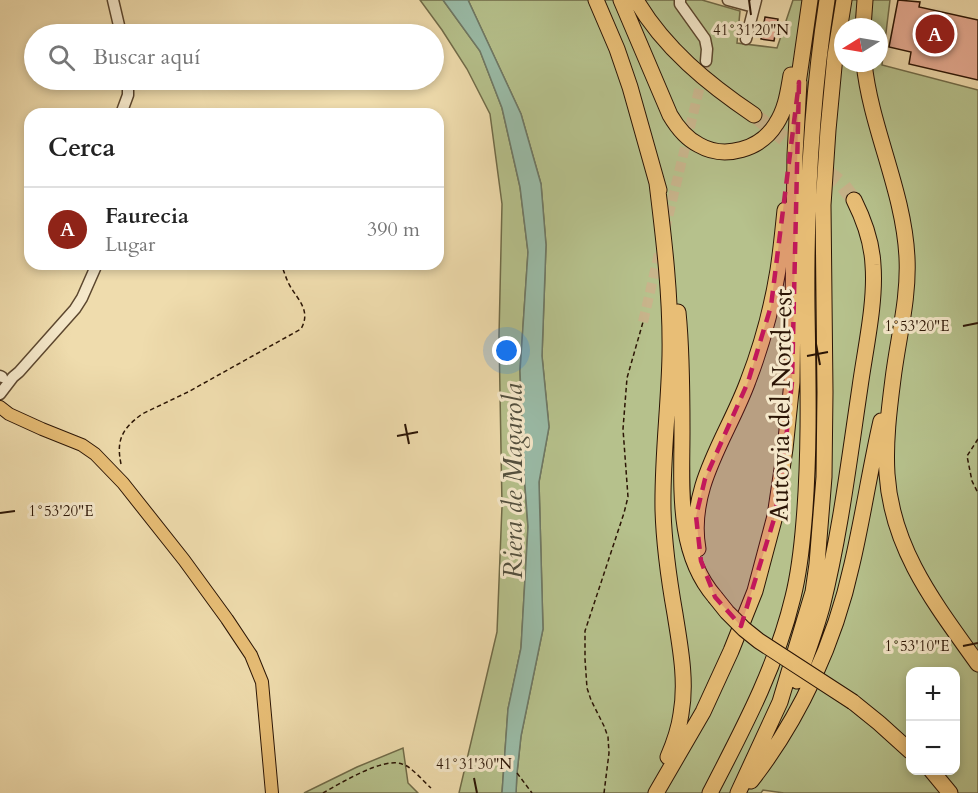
<!DOCTYPE html>
<html lang="es">
<meta charset="utf-8">
<style>
body{margin:0;font-family:Cardo,serif;background:#f6f6f6;color:#222}
.controls{position:absolute;right:18px;bottom:18px;display:grid;overflow:hidden;border-radius:12px;box-shadow:0 3px 9px #0003}
.controls button{width:54px;height:54px;display:grid;place-items:center;padding:0;border:0;border-bottom:2px solid #e0e0e0;background:#fff;color:#222;font:30px sans-serif}
.compass{position:absolute;left:834px;top:18px;width:54px;height:54px;border-radius:50%;background:#fff;box-shadow:0 3px 9px #0003;rotate:259deg}
.you{position:absolute;left:507px;top:351px;width:21px;height:21px;margin:-15px;border:4px solid #fff;border-radius:50%;background:#1a73e8;box-shadow:0 0 0 9px #1a73e833}
.badge{display:grid;place-items:center;width:39px;height:39px;border-radius:50%;background:#8f2418;color:#fff;font-size:20px;font-weight:700}
.pin{position:absolute;translate:-50% -50%;border:3px solid #fff;box-shadow:0 2px 6px #0006}
.list{margin:0;padding:0;list-style:none}
h2{display:flex;justify-content:space-between;align-items:center;height:78px;margin:0;padding:0 24px;font-size:26px}
h2 small{font-size:20px;font-weight:400;color:#767676}
.list li{display:grid;grid-template-columns:39px 1fr auto;gap:18px;align-items:center;box-sizing:border-box;height:84px;padding:0 24px;border-top:2px solid #e0e0e0}
.list b{display:block;font-size:22px;white-space:nowrap}
.list p{margin:0;font-size:20px;white-space:nowrap;color:#767676}
.list em{font-size:20px;font-style:normal;color:#767676}
.icon{flex:none;width:33px;height:33px;fill:none;stroke:currentColor;stroke-width:2;stroke-linecap:round;stroke-linejoin:round}
.map{position:relative;flex:none;width:978px;height:793px;overflow:hidden}
.search{position:absolute;background:#fff;box-shadow:0 3px 9px #0003;left:24px;top:24px;width:420px;height:66px;display:flex;align-items:center;gap:15px;box-sizing:border-box;padding:0 21px;border-radius:33px;color:#767676;font-size:22px}
.panel{position:absolute;background:#fff;box-shadow:0 3px 9px #0003;left:24px;top:108px;width:420px;height:162px;border-radius:18px}
.map>svg:first-child{display:block}
.green{fill:#b6c18c;stroke:#706b48;stroke-width:1.5;fill-rule:evenodd}
.water{fill:#9abca8;stroke:#6e7967;stroke-width:1.5}
.building{fill:#e9ae96;stroke:#2b1505;stroke-width:1.5}
.lines{fill:none;stroke-linecap:round;stroke-linejoin:round}
.minor-tunnel{stroke:#c8b48b;stroke-width:10;stroke-dasharray:10 5;stroke-linecap:butt}
.highway-tunnel{stroke:#c8b48b;stroke-width:15;stroke-dasharray:15 8;stroke-linecap:butt}
.minor-casing{stroke:#5c472f;stroke-width:13}
.major-casing{stroke:#2b1505;stroke-width:14}
.highway-casing{stroke:#2b1505;stroke-width:17}
.path{stroke:#2b1505;stroke-width:1.5;stroke-dasharray:4.5 3;stroke-linecap:butt}
.minor{stroke:#f5e8ca;stroke-width:10}
.major{stroke:#e8be76;stroke-width:12}
.highway{stroke:#e8be76;stroke-width:15}
.highway-bridge-casing{stroke:#2b1505;stroke-width:17;stroke-linecap:butt}
.highway-bridge{stroke:#e8be76;stroke-width:15}
.marked{fill:#c2185b;fill-opacity:0.2;stroke:#c2185b;stroke-width:4.5;stroke-dasharray:12 8;stroke-linejoin:round}
.ticks{fill:none;stroke:#2b1505;stroke-width:2}
.labels{text-anchor:middle;dominant-baseline:central;stroke-width:6;stroke-linejoin:round;paint-order:stroke}
.street-label{font-size:26px;fill:#2b1505;stroke:#f5e8ca}
.water-label{font-size:27px;font-style:italic;fill:#524f3e;stroke:#f5e8ca}
.ticks-label{font-size:15px;text-anchor:middle;fill:#2b1505;stroke:#f5e8ca;stroke-width:6;stroke-linejoin:round;paint-order:stroke}
</style>
<div class="map">
<svg width="978" height="793" viewBox="0 0 978 793">
<rect width="100%" height="100%" fill="#efdcad"/>
<filter id="stains"><feTurbulence type="fractalNoise" baseFrequency=".00333" numOctaves="4"/><feColorMatrix values="0 0 0 0 .2 0 0 0 0 .09 0 0 0 0 .02 0 0 0 .5 -.17"/></filter>
<radialGradient id="worn" r=".72"><stop offset=".6" stop-color="#630" stop-opacity="0"/><stop offset="1" stop-color="#630" stop-opacity=".3"/></radialGradient>
<path class="green" d="M 420,0 L 443,0 L 480,51 L 502,108 L 520,187 L 528,252 L 520,371 L 524,473 L 528,527 L 521,648 L 508,709 L 502,793 L 459,793 L 497,632 L 502,506 L 499,336 L 502,204 L 490,114 L 467,69 L 442,30 Z
M 468,0 L 702,0 L 740,11 L 737,43 L 777,48 L 793,0 L 890,0 L 882,65 L 978,90 L 978,793 L 784,793 L 763,790 L 761,793 L 516,793 L 517,773 L 521,736 L 543,629 L 539,482 L 549,427 L 542,356 L 546,245 L 541,184 L 521,114 ZM 843,27 L 879,27 L 879,63 L 843,63 ZM 910,672 L 956,672 L 956,770 L 910,770 Z
M 403,748 L 408,783 L 418,793 L 304,793 L 357,767 Z"/>
<path class="water" d="M 443,0 L 468,0 L 521,114 L 541,184 L 546,245 L 542,356 L 549,427 L 539,482 L 543,629 L 521,736 L 517,773 L 516,793 L 502,793 L 508,709 L 521,648 L 528,527 L 524,473 L 520,371 L 528,252 L 520,187 L 502,108 L 480,51 Z"/>
<path class="building" d="M 898,0 L 920,2 L 919,7 L 978,20 L 978,80 L 909,64 L 911,52 L 889,47 Z
M 765,17 L 778,19 L 774,41 L 761,39 Z"/>
<g class="lines">
<path class="minor-tunnel" d="M 665,230 L 706,61
M 643,322 L 661,245"/>
<path class="highway-tunnel" d="M 754,115 L 841,183 L 854,200"/>
<g class="minor-casing">
<path id="minor" d="M 113,0 L 121,34
M 680,0 L 680,4 L 705,39 L 707,49 L 706,61
M 728,0 L 754,7
M 746,39 L 756,0
M 121,114 L 128,95 L 128,80
M 0,376 L 2,377
M 0,394 L 13,377 L 19,372 L 75,309 L 82,298 L 97,264"/>
</g>
<g class="major-casing">
<path id="major" d="M 0,407 L 9,414 L 42,429 L 82,445 L 95,454 L 123,483 L 184,560 L 227,619 L 251,655 L 262,682 L 272,793"/>
</g>
<g class="highway-casing">
<path id="highway" d="M 596,0 L 617,49 L 630,87 L 659,190
M 621,0 L 670,115 C 677,127 687,139 699,145 C 725,160 761,149 776,124 C 786,109 788,92 791,75
M 636,0 C 664,48 708,84 754,115
M 863,27 L 865,0
M 864,63 C 871,129 904,191 907,258 C 909,299 898,338 893,379 C 889,410 885,443 887,474 C 892,550 936,605 978,664
M 797,91 L 810,0
M 657,183 C 664,240 671,297 670,355 C 669,407 662,458 663,510 C 664,545 669,580 675,614 C 680,646 687,681 681,714 C 679,729 674,743 668,757
M 678,312 C 682,351 682,391 682,431 C 682,487 676,552 715,597
M 698,549 C 687,487 728,436 748,381 C 762,345 772,307 778,270 C 781,250 783,230 785,210
M 797,681 C 806,657 815,632 822,607 C 840,535 849,461 860,387 C 865,350 876,302 873,265 C 872,243 864,220 854,200
M 853,702 L 879,723 L 910,751
M 931,770 L 950,793
M 751,781 C 800,718 835,642 852,564 C 863,517 870,469 881,421
M 656,793 L 703,712 L 731,651 L 755,591 L 775,516 L 785,449 L 792,382 L 795,155 L 799,82
M 710,793 C 743,729 776,668 793,597 C 799,573 802,546 804,521 C 810,450 808,379 807,308 C 806,205 811,102 827,0
M 738,793 L 780,702 L 813,592 L 817,564 L 824,477 L 825,392 L 823,205 L 828,130 L 835,56 L 844,0"/>
</g>
<path class="path" d="M 978,439 L 967,456 L 972,481 L 978,493
M 121,464 C 116,440 122,429 142,414 L 188,392 L 301,329 C 311,311 299,301 290,286 C 286,279 284,271 281,264
M 517,773 L 532,793
M 323,793 C 341,783 383,757 402,764 C 411,766 424,782 431,788
M 604,793 L 609,753 L 608,737 L 604,726 L 591,700 L 587,688 L 585,659 L 585,631 L 624,513 L 628,497 L 623,429 L 627,378 L 643,322"/>
<use href="#minor" class="minor"/>
<use href="#major" class="major"/>
<use href="#highway" class="highway"/>
<g class="highway-bridge-casing">
<path id="highway-bridge" d="M 715,597 L 727,612 L 744,629 L 759,641 L 853,702"/>
</g>
<use href="#highway-bridge" class="highway-bridge"/>
</g>
<path class="marked" d="M 799,82 L 792,382 L 785,449 L 775,516 L 741,626 L 715,597 L 701,561 L 696,516 L 705,479 L 748,382 L 771,306 Z"/>
<path class="ticks" d="M 749,0 L 751,15M 963,326 L 978,323M 816,344 L 820,365M 807,356 L 828,352M 405,424 L 409,444M 397,436 L 418,432M 0,513 L 15,511M 963,646 L 978,643M 474,778 L 477,793"/>
<g class="labels">
<g class="street-label">
<text transform="translate(781 405) rotate(-89)">Autovia del Nord-est</text>
</g>
<g class="water-label">
<text transform="translate(513 481) rotate(-90)">Riera de Magarola</text>
</g>
</g>
<g class="ticks-label">
<text x="751" y="35">41°31'20"N</text>
<text x="917" y="331">1°53'20"E</text>
<text x="61" y="516">1°53'20"E</text>
<text x="917" y="651">1°53'10"E</text>
<text x="474" y="769">41°31'30"N</text>
</g>
<rect width="100%" height="100%" filter="url(#stains)"/>
<rect width="100%" height="100%" fill="url(#worn)"/>
</svg>
<div class="controls">
<button>+</button>
<button>−</button>
</div>
<svg class="compass" viewBox="-18 -18 36 36"><path d="M0-13l5 13h-10z" fill="#e53935"/><path d="M0 13l5-13h-10z" fill="#767676"/></svg>
<div class="you"></div>
<div class="pin badge" style="left:935px;top:34px">A</div>
<div class="search"><svg class="icon" aria-label="search" viewBox="0 0 24 24"><circle cx="10" cy="10" r="6"/><path d="M15 15l6 6"/></svg>Buscar aquí</div>
<section class="panel">
<h2>Cerca<small></small></h2>
<ul class="list">
<li><span class="badge">A</span><div><b>Faurecia</b><p>Lugar</p></div><em>390 m</em></li>
</ul>
</section>
</div>
